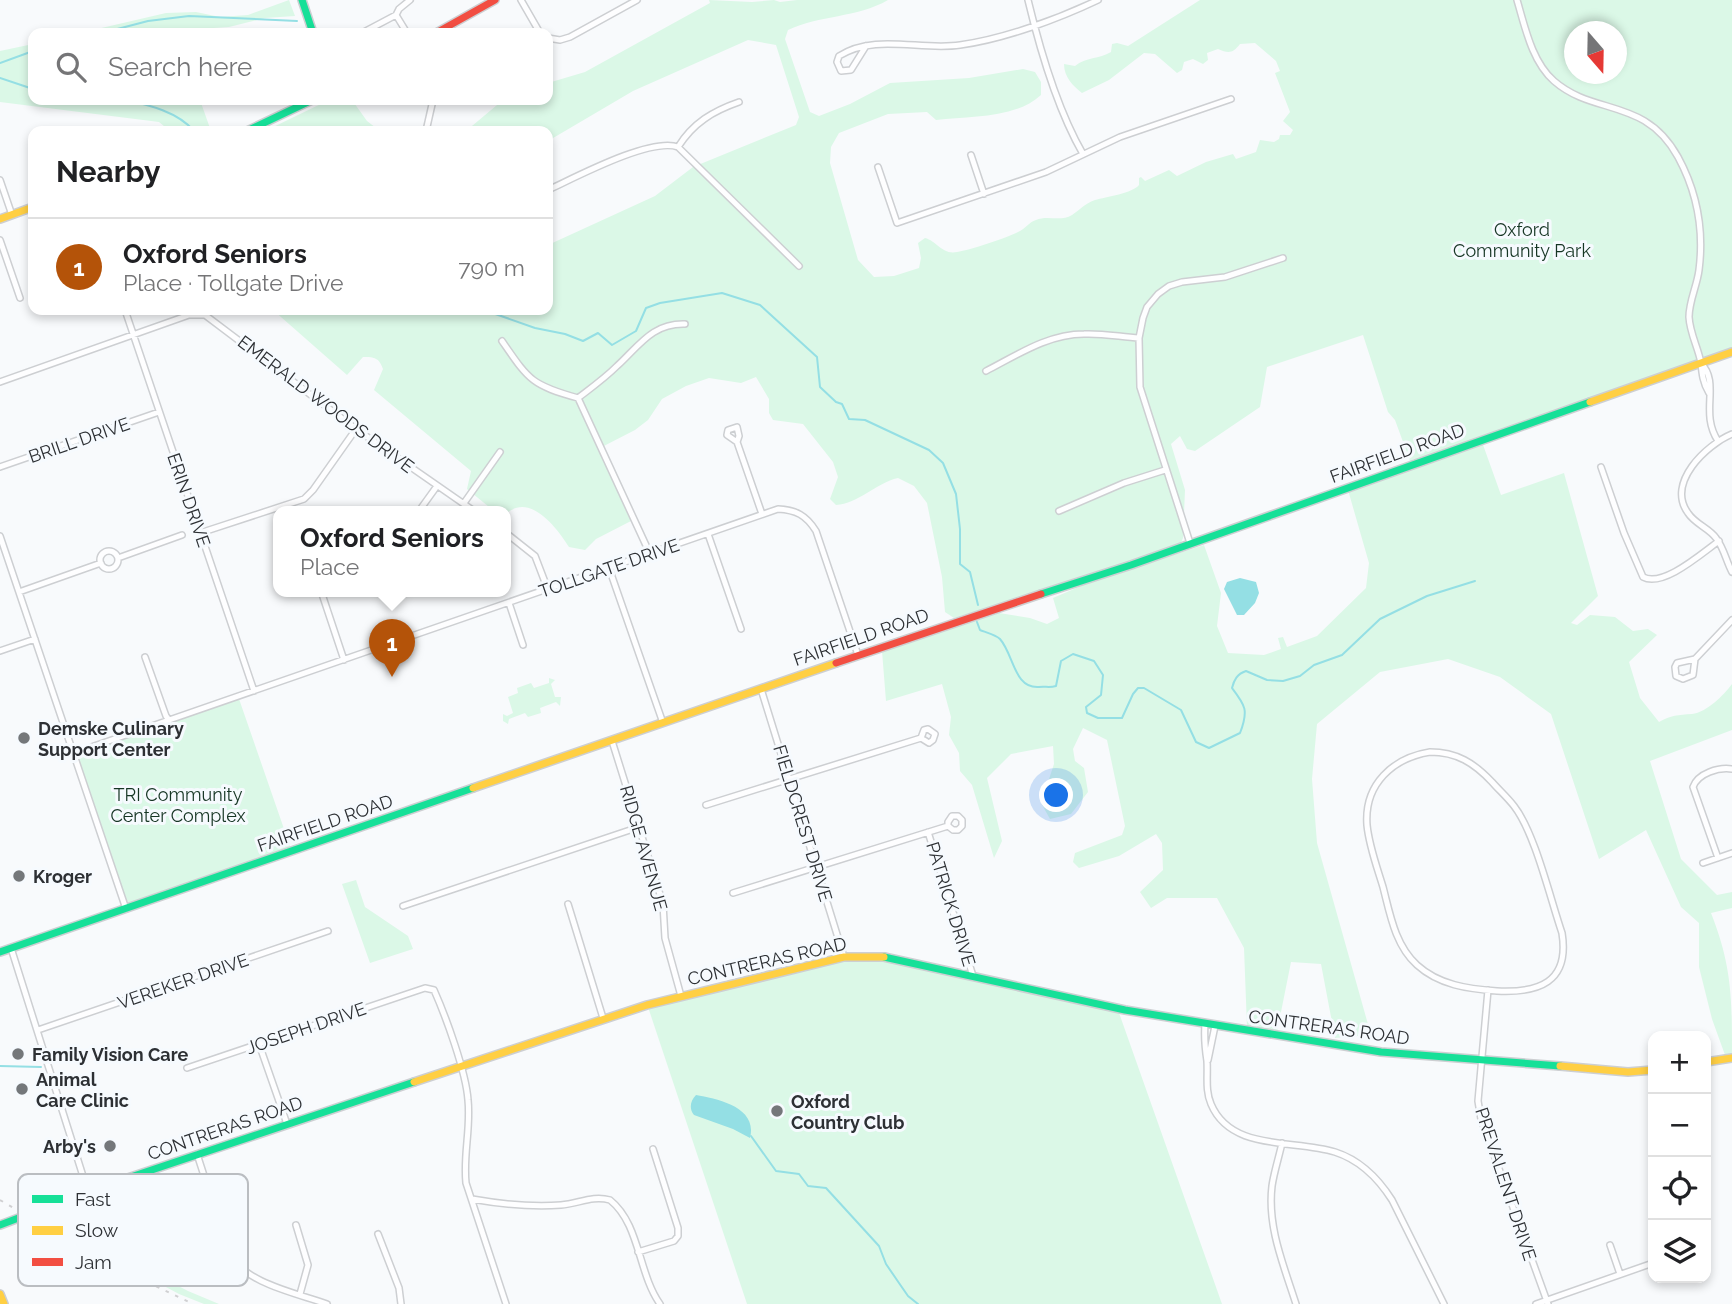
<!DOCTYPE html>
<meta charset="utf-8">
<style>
body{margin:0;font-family:Raleway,sans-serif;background:#f2f2f2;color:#202124}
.controls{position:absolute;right:21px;bottom:21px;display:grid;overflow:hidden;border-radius:14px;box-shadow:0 4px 10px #0003}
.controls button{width:63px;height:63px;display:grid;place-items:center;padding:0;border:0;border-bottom:2px solid #e0e0e0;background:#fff;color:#202124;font:35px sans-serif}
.compass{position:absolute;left:1564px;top:21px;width:63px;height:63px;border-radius:50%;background:#fff;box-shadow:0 4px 10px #0003;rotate:160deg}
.you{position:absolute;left:1057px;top:796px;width:24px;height:24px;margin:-18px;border:5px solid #fff;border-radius:50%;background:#1a73e8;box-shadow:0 0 0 10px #1a73e833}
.badge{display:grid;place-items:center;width:46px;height:46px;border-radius:50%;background:#b45309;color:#fff;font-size:23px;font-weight:700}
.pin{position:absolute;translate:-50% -58px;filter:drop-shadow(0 2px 4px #0008)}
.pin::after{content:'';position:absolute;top:37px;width:24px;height:21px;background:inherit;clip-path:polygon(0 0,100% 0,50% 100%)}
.popup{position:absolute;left:273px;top:506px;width:238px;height:91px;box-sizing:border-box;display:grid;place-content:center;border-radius:14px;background:#fff;filter:drop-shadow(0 2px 5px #0005);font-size:23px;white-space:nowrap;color:#757577}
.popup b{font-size:26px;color:#202124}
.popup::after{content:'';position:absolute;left:50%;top:100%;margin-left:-14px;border:14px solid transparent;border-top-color:#fff}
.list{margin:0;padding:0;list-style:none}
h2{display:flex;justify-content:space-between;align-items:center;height:91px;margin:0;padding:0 28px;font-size:30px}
h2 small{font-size:23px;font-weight:400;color:#757577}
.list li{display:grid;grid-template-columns:46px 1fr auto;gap:21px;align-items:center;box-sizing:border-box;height:98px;padding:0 28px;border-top:2px solid #e0e0e0}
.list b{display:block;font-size:26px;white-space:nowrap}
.list p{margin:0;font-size:23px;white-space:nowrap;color:#757577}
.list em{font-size:23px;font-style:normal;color:#757577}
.icon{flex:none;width:38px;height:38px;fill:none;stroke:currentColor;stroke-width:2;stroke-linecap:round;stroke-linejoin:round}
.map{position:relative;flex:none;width:1732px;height:1304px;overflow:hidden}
.search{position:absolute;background:#fff;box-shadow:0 4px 10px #0003;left:28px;top:28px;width:525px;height:77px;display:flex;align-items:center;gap:18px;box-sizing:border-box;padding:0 24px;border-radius:14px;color:#757577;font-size:26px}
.panel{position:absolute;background:#fff;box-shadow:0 4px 10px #0003;left:28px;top:126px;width:525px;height:189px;border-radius:14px}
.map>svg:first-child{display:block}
.green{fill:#dbf8e7;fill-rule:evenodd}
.water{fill:#94dfe4}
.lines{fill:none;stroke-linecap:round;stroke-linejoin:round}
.stream{stroke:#94dfe4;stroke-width:2}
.street-casing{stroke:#cdcfd2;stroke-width:8}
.fast-casing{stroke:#cdcfd2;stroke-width:10}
.slow-casing{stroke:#cdcfd2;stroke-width:10}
.jam-casing{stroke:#cdcfd2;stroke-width:10}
.street{stroke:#fefeff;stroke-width:5}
.fast{stroke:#16e098;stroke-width:7}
.slow{stroke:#ffcf43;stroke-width:7}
.jam{stroke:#f24e42;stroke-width:7}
.rail{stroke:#d0d0d2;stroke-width:2;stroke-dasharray:3.5 7;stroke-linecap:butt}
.poi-dot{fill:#74777a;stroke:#f6fafe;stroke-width:2.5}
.labels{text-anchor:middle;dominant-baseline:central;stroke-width:6;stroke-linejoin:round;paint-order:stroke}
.park-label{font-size:18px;fill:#163624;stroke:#f6fafe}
.street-label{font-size:18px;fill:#2d3034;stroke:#f6fafe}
.poi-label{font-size:18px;font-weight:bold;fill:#2d3034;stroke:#f6fafe;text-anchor:start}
.key{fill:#f6fafe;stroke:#babdc1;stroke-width:2}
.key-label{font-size:19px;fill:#2d3034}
</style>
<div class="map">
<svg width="1732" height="1304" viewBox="0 0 1732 1304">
<rect width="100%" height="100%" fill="#f8fafc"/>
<path class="green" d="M 289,0 L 295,16 L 265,18 L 229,27 L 138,33 L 80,33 L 166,13 L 196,12 L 220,17 L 248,15 Z
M 709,0 L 752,2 L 774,0 L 780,2 L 797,0 L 888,0 C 857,18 819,15 788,30 L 785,39 L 810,112 L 819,116 L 850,104 L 890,83 L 969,78 L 1023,69 L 1035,72 L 1041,82 L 1041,95 C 1015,119 970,116 936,120 L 927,112 L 888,114 L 839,133 L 831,147 L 830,163 L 858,260 L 874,277 L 894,276 L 919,268 L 921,258 L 918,243 L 925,238 C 937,241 942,255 957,252 C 970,250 1006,238 1018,232 C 1025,229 1029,222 1036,220 C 1047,215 1061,222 1072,215 C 1081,209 1084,204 1095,200 C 1106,197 1133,193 1139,185 L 1139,178 L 1141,177 L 1145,181 L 1169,170 L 1177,176 L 1206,162 L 1233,154 L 1236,159 L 1256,152 L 1260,140 L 1274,142 L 1279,139 L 1280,135 L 1290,135 L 1293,130 L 1283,121 L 1290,112 L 1275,73 L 1280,71 L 1276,61 L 1255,43 L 1240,44 C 1233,53 1229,54 1218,49 L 1207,53 L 1208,60 L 1203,64 L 1193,59 L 1184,62 L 1182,70 L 1177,73 L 1155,54 L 1144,53 L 1109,80 L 1082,93 C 1073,86 1064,77 1064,64 L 1075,66 C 1086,57 1099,59 1111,52 L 1112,44 L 1117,43 L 1128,46 L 1200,0 L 1732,0 L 1732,352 L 1415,463 L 1414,459 L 1410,461 L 1395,420 L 1388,412 L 1363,335 L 1267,367 L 1260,407 L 1195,451 L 1187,449 L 1180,436 L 1171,444 L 1185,490 L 1183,538 L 1180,545 L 1053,588 L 954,618 L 945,612 L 942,577 L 927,503 L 914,486 L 898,478 C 876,483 858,504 836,505 L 830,499 L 838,477 L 833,462 L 803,424 L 773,420 L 769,413 L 769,399 L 756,377 L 741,383 L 709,378 L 686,386 L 662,399 L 648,420 L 635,430 L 598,449 L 631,521 L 596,539 L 585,550 L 569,547 C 557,528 530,492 506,514 L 506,511 L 494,511 L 467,489 L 471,471 L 374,390 L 383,369 C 379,358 375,357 363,357 L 347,375 L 273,310 L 548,310 L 548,245 L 655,196 L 693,167 L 796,125 L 799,117 L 776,45 L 748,40 L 633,91 L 548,141 L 548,131 L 466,131 L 503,100 L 548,100 L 548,83 L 585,72 L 710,3 ZM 1574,32 L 1616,32 L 1616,74 L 1574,74 Z
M 33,44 L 33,100 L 178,100 L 184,103 L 186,100 L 200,100 L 211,131 L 170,131 L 159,122 L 0,102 L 0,51 Z
M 329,100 L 352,100 L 367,121 L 380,131 L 265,131 Z
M 1482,442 L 1501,495 L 1564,473 L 1598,596 L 1571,623 L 1577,625 L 1590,615 L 1615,617 L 1633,631 L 1648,629 L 1657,635 L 1629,662 L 1640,698 L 1659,722 C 1671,715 1678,715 1692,714 C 1707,712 1723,696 1732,684 L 1732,730 L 1650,761 L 1681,859 L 1717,895 L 1732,892 L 1732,908 L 1711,913 C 1732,966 1732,999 1732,1054 L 1725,1055 L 1712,1019 L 1699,967 L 1699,923 L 1681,907 L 1646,830 L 1599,859 L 1551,714 L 1500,677 L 1448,659 L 1380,672 L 1317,724 L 1312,779 L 1317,843 L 1371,1035 L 1335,1038 L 1321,964 L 1291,962 L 1277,1032 L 1247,1027 L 1244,948 L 1217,898 L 1167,898 L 1151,908 L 1140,892 L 1163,870 L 1162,843 L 1156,834 L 1119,856 L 1079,868 L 1073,862 L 1075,853 L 1122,835 L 1125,826 L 1107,740 L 1083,728 L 1073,749 L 1075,761 L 1084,768 L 1088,792 L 1071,814 L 1050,819 L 1041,803 L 1054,764 L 1053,746 L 1011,754 L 987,778 L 1002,841 L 994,858 L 972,785 L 960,771 L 959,753 L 949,735 L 951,717 L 942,684 L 886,701 L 882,651 L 999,613 L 1030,618 L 1047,624 L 1059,618 L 1053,598 L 1095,580 L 1204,545 L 1221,593 L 1217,626 L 1228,653 L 1264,655 L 1281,649 L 1278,638 L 1283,637 L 1287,647 L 1317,636 L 1366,588 L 1369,563 L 1348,490 Z
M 549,678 L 555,680 L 551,684 L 555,697 L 561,697 L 560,706 L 556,702 L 540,708 L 541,713 L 528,717 L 525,713 L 509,719 L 508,724 L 503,721 L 503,714 L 507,716 L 513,713 L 508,697 L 518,693 L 517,688 L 531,683 L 534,688 L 549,683 Z
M 238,696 L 292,852 L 126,909 L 74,753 Z
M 356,880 L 365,907 L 408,936 L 413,949 L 370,963 L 342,884 Z
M 869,959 L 887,960 L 1118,1010 L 1222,1304 L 747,1304 L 648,1007 L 837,962 Z
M 61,1226 L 188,1291 L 219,1304 L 204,1304 L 179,1294 L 59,1230 Z"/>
<path class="water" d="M 1240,578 L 1256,582 L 1259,593 L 1255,603 L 1244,615 L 1237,615 L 1224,589 L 1227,582 Z
M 696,1095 C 718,1099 758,1107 750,1138 L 733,1129 L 694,1115 C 689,1109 690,1101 696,1095 Z"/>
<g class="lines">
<path class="stream" d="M 102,33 L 148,21 L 189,16 L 297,21
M 0,63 L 33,51
M 0,78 L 33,89
M 126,100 C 149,105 178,112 194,131
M 484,310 L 535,328 L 565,334 L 583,341 L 598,333 L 612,345 L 636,331 L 646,308 L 660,303 L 722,293 L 760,305 L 817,357 L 820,387 L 836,402 L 842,404 L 849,419 L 865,420 L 929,450 L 943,463 L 956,494 L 960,529 L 960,564 L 970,572 L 978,605
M 977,622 L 980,630 C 985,632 996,635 1000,639 C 1014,655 1014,689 1039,687 C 1045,686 1049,688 1056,686 L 1061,661 L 1073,654 L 1094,661 L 1103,675 L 1101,695 L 1086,707 L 1087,713 L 1098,718 L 1122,718 L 1133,694 L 1138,688 L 1144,688 L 1181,710 L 1196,742 L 1209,748 L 1240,733 C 1249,710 1245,705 1232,688 C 1234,680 1237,674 1246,671 L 1267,680 L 1283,681 L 1300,676 L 1314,665 L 1342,655 L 1380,619 L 1427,596 L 1475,581
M 0,1066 L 41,1067
M 751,1136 L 776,1171 L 799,1174 L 808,1186 L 826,1188 L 879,1246 L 886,1264 L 899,1283 L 908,1296 L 918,1304"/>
<g class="street-casing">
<path id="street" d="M 521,0 L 540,33
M 1028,0 C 1040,50 1057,109 1083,154
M 1517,0 C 1525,27 1532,62 1554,81 C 1594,116 1645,97 1678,157 C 1697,192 1704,231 1699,270 C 1697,286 1689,301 1689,317 C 1690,334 1698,347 1701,363 C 1702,374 1703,383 1709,393
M 396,15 L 407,33
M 362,33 L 396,15 L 399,9 L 410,0
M 548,38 L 560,40 L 570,37 L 637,0
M 866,46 L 851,70 L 841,71 L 837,62 L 839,56 C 875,33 921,51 960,45 C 1004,39 1058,19 1098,0
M 426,131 L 433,100
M 678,147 C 693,123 713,111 739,102
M 971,155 L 984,194
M 878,167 L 897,223 L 1046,172 L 1120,137 L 1231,99
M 0,180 L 12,215
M 548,190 C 576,177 651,137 678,147 L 799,266
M 0,240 L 20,298
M 125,310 L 254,691
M 502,341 C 529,380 531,385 578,398 L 650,554
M 1701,363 C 1721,384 1699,412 1718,441
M 986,371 C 1017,355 1048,334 1084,334 C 1102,333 1121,337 1139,338
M 0,382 L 189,315 L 205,315 L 356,429 L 474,511
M 578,398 C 591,388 605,378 617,366 C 639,346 652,323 685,324
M 1732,434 C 1706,445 1666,483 1688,513 C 1695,524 1709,528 1716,538 C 1724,548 1726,561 1732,572
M 737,442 L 727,435 L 728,430 L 737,427 L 739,436 L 737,442 L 762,514
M 0,467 L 159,412
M 1601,467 L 1624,533 L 1643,577 C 1663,588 1702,553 1719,541
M 464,503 L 500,452
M 419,511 L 437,486
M 1059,511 L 1124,483 L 1165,470
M 200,533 L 304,499 L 313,490 L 356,429
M 506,533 L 535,556 L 548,590
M 708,534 L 741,629
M 0,536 L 126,909
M 1190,543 L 1140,387 L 1139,338 L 1143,318 L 1147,307 L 1158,294 L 1169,286 L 1182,282 L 1225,277 L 1283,258
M100 560a9 9 0 1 1 18 0a9 9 0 1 1-18 0Z
M 118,558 L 182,535
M 609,568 L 663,723
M 321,591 L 344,660
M 19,592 L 101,563
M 509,603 L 523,645
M 0,651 L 35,639
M 145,657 L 166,716 L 169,720
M 1695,659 L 1677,663 L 1675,667 L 1676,676 L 1683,679 L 1693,675 L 1695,659 L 1732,620
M 761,689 L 844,957
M 612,741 L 663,904 L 665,938 L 681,996
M 1430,752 C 1457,752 1474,763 1492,782 C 1499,790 1507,797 1514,806 C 1535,833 1550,898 1562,933 C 1570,983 1538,993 1497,991 C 1468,989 1439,985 1417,965 C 1395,945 1390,914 1383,887 C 1377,867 1369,846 1367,825 C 1364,784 1393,758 1430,752 Z
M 74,753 L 778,509 C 796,510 806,515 816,531 L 858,655
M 706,805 L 921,738 L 929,743 L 933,740 L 935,734 L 928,729 L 924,730 L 921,738
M 928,832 L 973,976
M 1718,858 L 1693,787 C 1698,773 1719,767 1732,769
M 1703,863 L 1732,853
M 733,893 L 948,826 L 953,830 L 958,830 L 962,826 L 962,820 L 958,816 L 952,816 L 948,822 L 948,826
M 568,904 L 603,1018
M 403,906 L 639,827
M 11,948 L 88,1192
M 1488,990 L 1478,1101 L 1481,1119 L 1548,1304
M 1205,1024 C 1204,1037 1205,1048 1207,1061 C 1208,1076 1205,1090 1211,1104 C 1231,1152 1295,1139 1335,1152 C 1360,1160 1378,1178 1392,1200 L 1444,1304
M 38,1030 L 328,931
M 259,1044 L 287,1124
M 1208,1060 L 1215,1026
M 187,1068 L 425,988 L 434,990 C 446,1017 466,1072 468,1100 C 471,1128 463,1155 466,1183 L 506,1304
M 1282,1143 C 1279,1157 1274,1172 1272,1186 C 1267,1227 1284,1266 1296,1304
M 197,1154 L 229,1253 C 244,1283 296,1293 327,1304
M 472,1199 C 500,1204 531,1207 561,1205 C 578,1204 592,1195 610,1200 C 640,1224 638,1273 660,1304
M 296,1225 L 308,1265 L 300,1294
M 378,1234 L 399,1288 L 401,1304
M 110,1236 L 120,1228 L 210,1197
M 1610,1245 L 1620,1274
M 638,1252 L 674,1241 L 678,1236 L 678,1228 L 653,1149
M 1536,1304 L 1653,1263"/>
</g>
<g class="fast-casing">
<path id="fast" d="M 302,0 L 313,33
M 247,131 L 312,100
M 1041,594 L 1131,565 L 1590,402
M 0,952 L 473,788
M 884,957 L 1125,1010 L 1381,1052 L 1560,1066
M 0,1225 L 95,1189 L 414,1082"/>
</g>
<g class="slow-casing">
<path id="slow" d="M 0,219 L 33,207
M 1590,402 L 1732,352
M 473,788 L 836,663
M 1706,1062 L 1732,1058
M 1560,1066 L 1628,1072 L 1653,1070
M 414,1082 L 647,1005 L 844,957 L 884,957
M 0,1294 L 4,1304"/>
</g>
<g class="jam-casing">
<path id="jam" d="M 436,33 L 495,0
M 836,663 L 1041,594"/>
</g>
<use href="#street" class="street"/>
<use href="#fast" class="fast"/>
<use href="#slow" class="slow"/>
<use href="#jam" class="jam"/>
<path class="rail" d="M 0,1200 L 112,1265 L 193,1304"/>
</g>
<g class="poi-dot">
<circle cx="24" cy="738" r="7"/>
<circle cx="19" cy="876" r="7"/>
<circle cx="18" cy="1054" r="7"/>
<circle cx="22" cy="1089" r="7"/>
<circle cx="777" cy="1111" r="7"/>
<circle cx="110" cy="1146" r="7"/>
</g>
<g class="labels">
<g class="park-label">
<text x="1522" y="229">Oxford<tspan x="1522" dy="21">Community Park</tspan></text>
<text x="178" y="794">TRI Community<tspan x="178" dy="21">Center Complex</tspan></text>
</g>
<g class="street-label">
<text transform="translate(326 404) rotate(37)">EMERALD WOODS DRIVE</text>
<text transform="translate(79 440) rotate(-19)">BRILL DRIVE</text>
<text transform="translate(1397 453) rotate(-20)">FAIRFIELD ROAD</text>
<text transform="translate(189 500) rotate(71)">ERIN DRIVE</text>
<text transform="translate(609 568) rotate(-19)">TOLLGATE DRIVE</text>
<text transform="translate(861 637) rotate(-19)">FAIRFIELD ROAD</text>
<text transform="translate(325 823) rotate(-19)">FAIRFIELD ROAD</text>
<text transform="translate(803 823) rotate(73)">FIELDCREST DRIVE</text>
<text transform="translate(644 848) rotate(74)">RIDGE AVENUE</text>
<text transform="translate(951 904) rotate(73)">PATRICK DRIVE</text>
<text transform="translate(767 961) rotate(-13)">CONTRERAS ROAD</text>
<text transform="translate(183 981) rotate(-19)">VEREKER DRIVE</text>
<text transform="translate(1329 1027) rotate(8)">CONTRERAS ROAD</text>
<text transform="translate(306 1028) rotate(-19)">JOSEPH DRIVE</text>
<text transform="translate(225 1128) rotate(-19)">CONTRERAS ROAD</text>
<text transform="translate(1506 1184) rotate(72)">PREVALENT DRIVE</text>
</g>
<g class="poi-label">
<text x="38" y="728">Demske Culinary<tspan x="38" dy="21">Support Center</tspan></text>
<text x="33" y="876">Kroger</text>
<text x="32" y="1054">Family Vision Care</text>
<text x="36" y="1079">Animal<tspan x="36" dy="21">Care Clinic</tspan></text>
<text x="791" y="1101">Oxford<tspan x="791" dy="21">Country Club</tspan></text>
<text x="96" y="1146" text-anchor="end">Arby's</text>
</g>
</g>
<rect x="18" y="1174" width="230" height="112" rx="10" class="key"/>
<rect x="32" y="1195" width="31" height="8" fill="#16e098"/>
<rect x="32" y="1226" width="31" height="9" fill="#ffcf43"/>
<rect x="32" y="1258" width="31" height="8" fill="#f24e42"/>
<g class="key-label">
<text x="75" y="1206">Fast</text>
<text x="75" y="1237">Slow</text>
<text x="75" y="1269">Jam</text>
</g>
</svg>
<div class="controls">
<button>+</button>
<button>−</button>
<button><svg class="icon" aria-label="locate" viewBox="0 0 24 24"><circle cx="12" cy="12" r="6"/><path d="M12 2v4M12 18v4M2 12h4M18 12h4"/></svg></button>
<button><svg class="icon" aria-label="layers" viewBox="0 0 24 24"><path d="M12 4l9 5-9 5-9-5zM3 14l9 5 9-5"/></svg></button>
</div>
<svg class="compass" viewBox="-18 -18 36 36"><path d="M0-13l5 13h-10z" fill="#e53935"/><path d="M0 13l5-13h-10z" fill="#757577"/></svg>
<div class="you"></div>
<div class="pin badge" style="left:392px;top:677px">1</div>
<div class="popup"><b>Oxford Seniors</b>Place</div>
<div class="search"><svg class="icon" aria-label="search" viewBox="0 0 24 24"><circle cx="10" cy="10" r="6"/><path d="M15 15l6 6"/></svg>Search here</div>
<section class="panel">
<h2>Nearby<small></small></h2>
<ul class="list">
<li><span class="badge">1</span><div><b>Oxford Seniors</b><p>Place · Tollgate Drive</p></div><em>790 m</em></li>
</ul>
</section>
</div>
